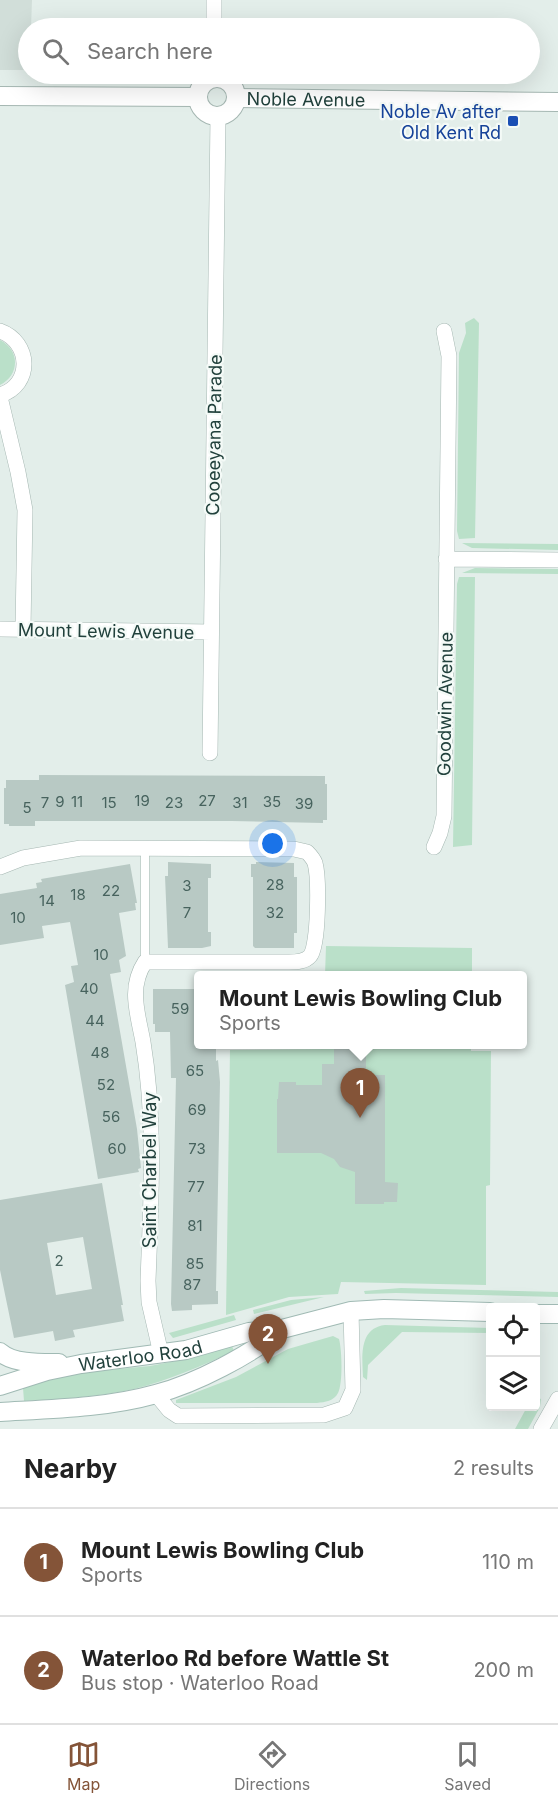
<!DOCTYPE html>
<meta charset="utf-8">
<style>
body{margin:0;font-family:Inter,sans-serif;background:#f2f2f2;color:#222}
.controls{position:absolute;right:18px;bottom:18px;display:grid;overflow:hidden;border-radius:6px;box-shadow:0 6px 24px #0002}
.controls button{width:54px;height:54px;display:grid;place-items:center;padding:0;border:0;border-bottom:2px solid #e0e0e0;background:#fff;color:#222;font:30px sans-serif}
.you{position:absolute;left:273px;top:844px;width:21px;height:21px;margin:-15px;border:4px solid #fff;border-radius:50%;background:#1a73e8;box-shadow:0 0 0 9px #1a73e833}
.badge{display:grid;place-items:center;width:39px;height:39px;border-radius:50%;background:#845438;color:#fff;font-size:20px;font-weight:700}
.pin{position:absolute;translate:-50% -50px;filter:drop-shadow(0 2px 3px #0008)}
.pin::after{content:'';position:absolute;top:32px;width:21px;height:18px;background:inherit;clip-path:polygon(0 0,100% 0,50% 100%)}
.popup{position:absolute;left:194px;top:971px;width:333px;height:78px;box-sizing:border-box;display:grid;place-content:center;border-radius:6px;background:#fff;filter:drop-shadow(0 2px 4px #0005);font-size:20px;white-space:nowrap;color:#767676}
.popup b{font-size:22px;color:#222}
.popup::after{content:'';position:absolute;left:50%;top:100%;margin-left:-12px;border:12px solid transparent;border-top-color:#fff}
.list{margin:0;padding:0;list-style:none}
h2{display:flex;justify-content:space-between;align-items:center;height:78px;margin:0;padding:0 24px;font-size:26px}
h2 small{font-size:20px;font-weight:400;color:#767676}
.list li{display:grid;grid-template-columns:39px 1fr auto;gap:18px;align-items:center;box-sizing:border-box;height:108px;padding:0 24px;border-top:2px solid #e0e0e0}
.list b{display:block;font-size:22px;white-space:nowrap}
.list p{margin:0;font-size:20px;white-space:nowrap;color:#767676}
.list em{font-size:20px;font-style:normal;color:#767676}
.icon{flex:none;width:33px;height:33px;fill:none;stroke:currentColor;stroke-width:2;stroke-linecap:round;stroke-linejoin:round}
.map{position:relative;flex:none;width:558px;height:1429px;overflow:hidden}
.search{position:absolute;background:#fff;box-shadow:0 6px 24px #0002;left:18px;right:18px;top:18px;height:66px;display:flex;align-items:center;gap:15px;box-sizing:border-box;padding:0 21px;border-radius:33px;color:#767676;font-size:22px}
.sheet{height:294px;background:#fff}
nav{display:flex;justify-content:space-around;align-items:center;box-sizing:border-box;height:84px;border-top:2px solid #e0e0e0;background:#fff;font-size:16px;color:#767676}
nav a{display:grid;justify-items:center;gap:3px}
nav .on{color:#845438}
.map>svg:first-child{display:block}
.built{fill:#d1ded9}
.green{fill:#bae0c9}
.building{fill:#b8c9c4;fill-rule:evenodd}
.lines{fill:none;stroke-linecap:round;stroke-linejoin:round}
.service-casing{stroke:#a5b7b2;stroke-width:9}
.minor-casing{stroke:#a5b7b2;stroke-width:16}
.tertiary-casing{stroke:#a5b7b2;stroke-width:20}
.secondary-casing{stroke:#a0bab4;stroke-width:20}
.service{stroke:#fff;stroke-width:8}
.minor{stroke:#fff;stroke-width:15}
.tertiary{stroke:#fff;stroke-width:18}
.secondary{stroke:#fff;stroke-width:18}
.transit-dot{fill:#1a4fb4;stroke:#f4faf7;stroke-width:2}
.labels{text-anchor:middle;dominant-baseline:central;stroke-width:4.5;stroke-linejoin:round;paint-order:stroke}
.number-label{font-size:15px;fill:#47635e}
.street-label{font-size:18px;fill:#21413c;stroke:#f4faf7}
.transit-label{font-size:18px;fill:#164399;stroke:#f4faf7;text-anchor:end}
</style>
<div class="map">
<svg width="558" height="1429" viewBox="0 0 558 1429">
<rect width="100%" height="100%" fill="#e3eeea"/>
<path class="built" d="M 0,0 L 32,0 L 31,28 L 28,28 L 28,70 L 0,70 Z"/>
<path class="green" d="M 474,318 L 479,323 L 475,538 L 459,539 L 457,531 L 459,353 L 466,333 L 465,323 Z
M 0,340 C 20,350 20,375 0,385 Z
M 462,543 L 558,544 L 558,550 L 472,548 Z
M 475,568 L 558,569 L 558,574 L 462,573 Z
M 459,577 L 475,577 L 472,845 L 453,847 L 457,584 Z
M 326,946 L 472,948 L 472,975 L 325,975 Z
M 325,1044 L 471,1044 L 471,1051 L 491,1051 L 490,1185 L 486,1186 L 486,1285 L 341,1282 L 338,1294 L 289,1297 L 226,1315 L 230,1050 L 324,1049 Z
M 401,1288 L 558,1292 L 558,1297 L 396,1293 L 365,1294 L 364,1291 Z
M 324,1297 L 254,1314 L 253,1310 L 291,1300 Z
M 234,1315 L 236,1320 L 173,1338 L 169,1333 Z
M 385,1325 L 490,1328 L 490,1333 L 402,1332 L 368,1365 L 367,1380 L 363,1377 C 362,1356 359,1328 385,1325 Z
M 333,1336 L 339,1339 C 342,1350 343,1383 338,1393 C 334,1401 325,1402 317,1403 L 176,1403 L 176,1400 L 236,1377 L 288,1349 Z
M 232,1346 L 234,1351 C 202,1366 169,1380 134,1389 C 98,1397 61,1399 24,1401 L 23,1388 L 64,1374 L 150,1366 L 196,1357 Z
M 536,1397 L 541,1399 L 540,1407 L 528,1429 L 515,1429 L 527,1407 L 536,1406 Z"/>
<path class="building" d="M 39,775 L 325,776 L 325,784 L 327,784 L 327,820 L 323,820 L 323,823 L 232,821 L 35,821 L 35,826 L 9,826 L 9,824 L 4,824 L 4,788 L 6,788 L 6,780 L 39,780 Z
M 168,862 L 211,864 L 211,878 L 208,878 L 208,932 L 211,932 L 211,946 L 202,948 L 168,948 L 165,876 L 168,876 Z
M 256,862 L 294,863 L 294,877 L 297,877 L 297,933 L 294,933 L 294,948 L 255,948 L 253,946 L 253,877 L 251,877 L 251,864 L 256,864 Z
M 130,864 L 137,903 L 135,903 L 136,910 L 119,913 L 126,956 L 119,960 L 121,972 L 110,974 L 137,1129 L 141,1168 L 138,1169 L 139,1172 L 98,1179 L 65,985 L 74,982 L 71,966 L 78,965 L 70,922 L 42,926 L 44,938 L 0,945 L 0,894 L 37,888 L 36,883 L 42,882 L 41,879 Z
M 153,989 L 198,989 L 198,1047 L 216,1049 L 216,1061 L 218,1060 L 220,1082 L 216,1291 L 218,1291 L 218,1304 L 192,1305 L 192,1310 L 172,1311 L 171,1304 L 176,1078 L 171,1078 L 170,1032 L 155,1032 L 155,1024 L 153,1024 Z
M 334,1044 L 366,1044 L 366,1075 L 385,1075 L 385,1182 L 398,1183 L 397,1202 L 384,1202 L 384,1204 L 355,1204 L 355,1172 L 340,1167 L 334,1159 L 321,1153 L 277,1153 L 277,1099 L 278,1099 L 279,1082 L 296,1082 L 296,1085 L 322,1085 L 322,1064 L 334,1064 Z
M 102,1183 L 123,1305 L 121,1305 L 124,1321 L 73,1330 L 75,1337 L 55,1341 L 53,1331 L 14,1338 L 0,1270 L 0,1200 ZM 83,1237 L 92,1289 L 56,1295 L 47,1243 Z"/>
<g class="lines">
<g class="service-casing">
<path id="service" d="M 145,962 L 145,848"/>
</g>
<g class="minor-casing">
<path id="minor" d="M 214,28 L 214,0
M 214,74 L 214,78
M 0,331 C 31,342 33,385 0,395
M 0,397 L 18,472 L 25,510 L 23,629
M 446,559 L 558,560
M 0,629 L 211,632
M 210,753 L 218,116
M 434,847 L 440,833 L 444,816 L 449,356 L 444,331
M 0,867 L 23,858 L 81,848 L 294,849 L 307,852 C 310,855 313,858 315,863 C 319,877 319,946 310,956 C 305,962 296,962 289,962 L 145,962 C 128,988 138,1014 143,1042 C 156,1121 151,1200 148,1281 L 149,1302 L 161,1354
M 156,1394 L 169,1410 L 178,1416 L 324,1415 L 345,1408 L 353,1390 L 351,1311
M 541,1429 L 558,1399"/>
</g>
<g class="tertiary-casing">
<g id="tertiary">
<circle cx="217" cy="97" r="19"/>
<path d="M 0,96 L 198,97"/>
<path id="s1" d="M 236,98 L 558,102"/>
</g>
</g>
<g class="secondary-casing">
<g id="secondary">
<path d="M 536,1314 L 558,1314"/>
<path d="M 0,1352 C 13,1364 41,1363 59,1363"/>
<path id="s2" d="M 0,1386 L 47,1371 L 81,1364 L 186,1350 L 249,1332 L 282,1329 L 351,1311 L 384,1309 L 490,1312"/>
<path d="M 0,1412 C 52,1409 106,1408 156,1394 C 197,1383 250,1355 282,1329"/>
</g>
</g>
<use href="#service" class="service"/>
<use href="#minor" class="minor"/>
<use href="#tertiary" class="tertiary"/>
<use href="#secondary" class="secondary"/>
</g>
<rect class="transit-dot" x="507" y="115" width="12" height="12" rx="3"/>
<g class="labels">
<g class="number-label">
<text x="142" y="800">19</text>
<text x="207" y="800">27</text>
<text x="60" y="801">9</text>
<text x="77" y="801">11</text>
<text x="272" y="801">35</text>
<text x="45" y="802">7</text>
<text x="109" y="802">15</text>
<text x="174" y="802">23</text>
<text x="240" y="802">31</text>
<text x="304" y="803">39</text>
<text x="27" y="807">5</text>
<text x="275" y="884">28</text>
<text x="187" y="885">3</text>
<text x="111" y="890">22</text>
<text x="78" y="894">18</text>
<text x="47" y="900">14</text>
<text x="187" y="912">7</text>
<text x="275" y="912">32</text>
<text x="18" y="917">10</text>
<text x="101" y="954">10</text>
<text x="89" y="988">40</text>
<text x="180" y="1008">59</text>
<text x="95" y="1020">44</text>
<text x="100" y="1052">48</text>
<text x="195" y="1070">65</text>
<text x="106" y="1084">52</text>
<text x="197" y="1109">69</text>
<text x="111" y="1116">56</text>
<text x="117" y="1148">60</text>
<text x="197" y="1148">73</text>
<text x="196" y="1186">77</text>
<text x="195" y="1225">81</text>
<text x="59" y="1260">2</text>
<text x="195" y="1263">85</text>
<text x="192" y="1284">87</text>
</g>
<g class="street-label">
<text stroke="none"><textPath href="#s1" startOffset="70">Noble Avenue</textPath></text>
<text transform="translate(214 435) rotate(-89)">Cooeeyana Parade</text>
<text transform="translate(106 631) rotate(1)">Mount Lewis Avenue</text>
<text transform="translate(445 704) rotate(-89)">Goodwin Avenue</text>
<text transform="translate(149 1170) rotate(-90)">Saint Charbel Way</text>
<text stroke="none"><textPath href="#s2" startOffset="144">Waterloo Road</textPath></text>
</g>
<g class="transit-label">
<text x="501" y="111">Noble Av after<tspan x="501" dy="21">Old Kent Rd</tspan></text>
</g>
</g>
</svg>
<div class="controls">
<button><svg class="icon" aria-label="locate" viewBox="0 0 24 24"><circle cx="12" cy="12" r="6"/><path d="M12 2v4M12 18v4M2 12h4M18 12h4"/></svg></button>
<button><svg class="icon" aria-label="layers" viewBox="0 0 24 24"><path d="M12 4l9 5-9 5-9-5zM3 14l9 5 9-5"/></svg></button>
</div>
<div class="you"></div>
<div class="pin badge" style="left:360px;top:1118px">1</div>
<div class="popup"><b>Mount Lewis Bowling Club</b>Sports</div>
<div class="pin badge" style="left:268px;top:1364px">2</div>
<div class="search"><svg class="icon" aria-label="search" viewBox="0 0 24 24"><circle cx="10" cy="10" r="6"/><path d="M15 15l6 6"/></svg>Search here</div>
</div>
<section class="sheet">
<h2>Nearby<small>2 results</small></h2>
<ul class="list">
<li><span class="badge">1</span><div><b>Mount Lewis Bowling Club</b><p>Sports</p></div><em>110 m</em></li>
<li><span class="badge">2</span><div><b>Waterloo Rd before Wattle St</b><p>Bus stop · Waterloo Road</p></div><em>200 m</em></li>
</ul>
</section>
<nav>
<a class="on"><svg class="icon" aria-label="map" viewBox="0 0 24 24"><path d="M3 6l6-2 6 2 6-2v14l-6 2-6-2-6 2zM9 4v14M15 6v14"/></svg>Map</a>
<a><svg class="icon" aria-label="directions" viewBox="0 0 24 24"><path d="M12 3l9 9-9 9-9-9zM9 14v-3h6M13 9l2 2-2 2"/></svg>Directions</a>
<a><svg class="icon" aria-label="saved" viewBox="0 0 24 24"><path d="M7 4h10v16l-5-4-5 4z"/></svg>Saved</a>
</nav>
